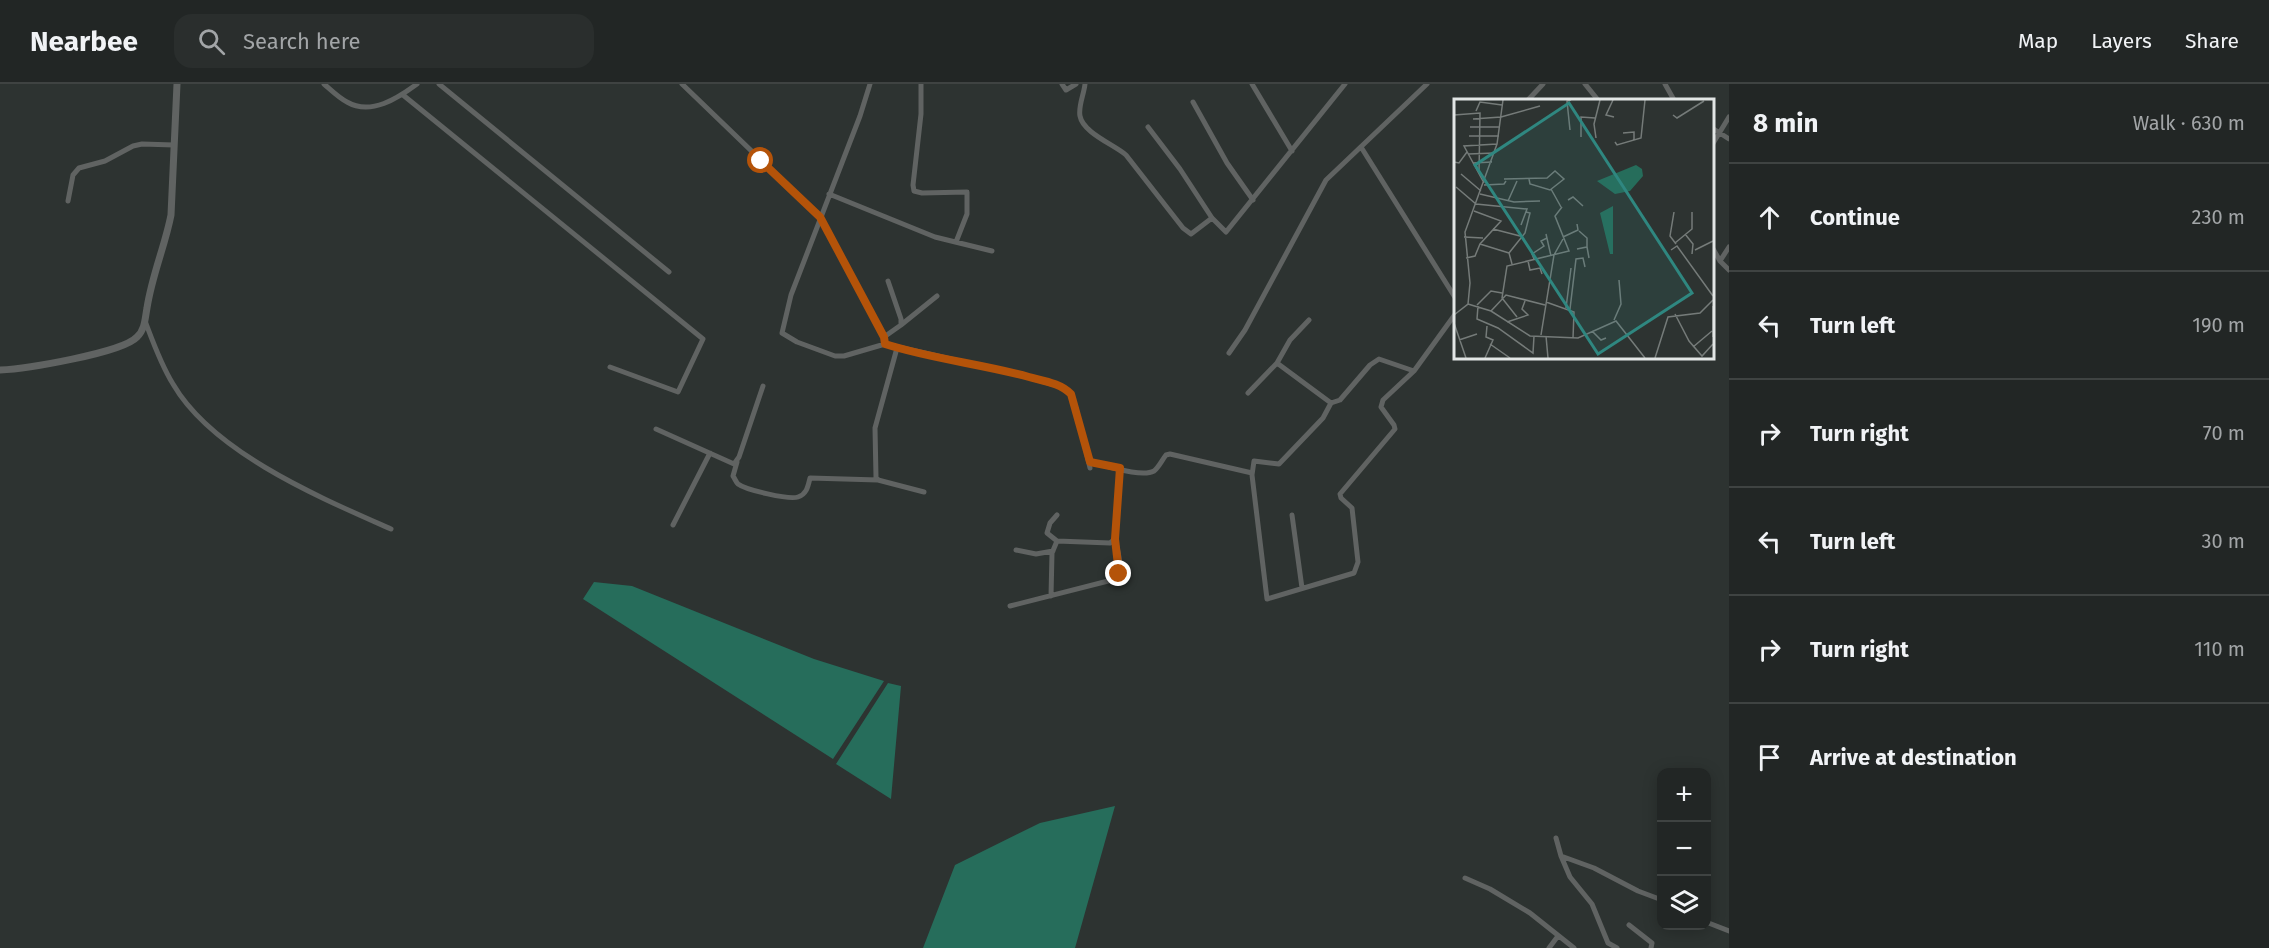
<!DOCTYPE html>
<meta charset="utf-8">
<style>
body{margin:0;font-family:"Fira Sans",sans-serif;background:#2a2e2d;color:#f1f3f6}
.controls{position:absolute;right:18px;bottom:18px;display:grid;overflow:hidden;border-radius:12px;box-shadow:0 3px 15px #0003}
.controls button{width:54px;height:54px;display:grid;place-items:center;padding:0;border:0;border-bottom:2px solid #3f4342;background:#222625;color:#f1f3f6;font:30px sans-serif}
.stop{position:absolute;width:18px;height:18px;margin:-14px;border:4px solid #b45309;border-radius:50%;background:#fff}
.stop.end{background:#b45309;border-color:#fff;box-shadow:0 2px 6px #0008}
.list{margin:0;padding:0;list-style:none}
h2{display:flex;justify-content:space-between;align-items:center;height:78px;margin:0;padding:0 24px;font-size:26px}
h2 small{font-size:20px;font-weight:400;color:#a2a5a7}
.list li{display:grid;grid-template-columns:39px 1fr auto;gap:18px;align-items:center;box-sizing:border-box;height:108px;padding:0 24px;border-top:2px solid #3f4342}
.list b{display:block;font-size:22px;white-space:nowrap}
.list em{font-size:20px;font-style:normal;color:#a2a5a7}
.icon{flex:none;width:33px;height:33px;fill:none;stroke:currentColor;stroke-width:2;stroke-linecap:round;stroke-linejoin:round}
.map{position:relative;flex:none;width:1729px;height:864px;overflow:hidden}
header{display:flex;align-items:center;gap:36px;box-sizing:border-box;height:84px;padding:0 30px;background:#222625;border-bottom:2px solid #3f4342}
header strong{font-size:28px}
nav{display:flex;gap:33px;margin-inline-start:auto;font-size:21px}
.search{width:420px;height:54px;background:#2a2e2d;display:flex;align-items:center;gap:15px;box-sizing:border-box;padding:0 21px;border-radius:18px;color:#a2a5a7;font-size:22px}
main{display:flex}
aside{flex:1;background:#222625}
.map>svg:first-child{display:block}
.forest{fill:#266d5b}
.lines{fill:none;stroke-linecap:round;stroke-linejoin:round}
.minor{stroke:#606362;stroke-width:5}
.tertiary{stroke:#606362;stroke-width:7}
.route{stroke:#b45309;stroke-width:8}
.inset-road{fill:none;stroke:#757b79;stroke-width:1.5}
.view{fill:#2f8780;fill-opacity:0.15;stroke:#2f8780;stroke-width:3}
.inset-edge{fill:none;stroke:#e2e6e5;stroke-width:3}
</style>
<header>
<strong>Nearbee</strong>
<div class="search"><svg class="icon" aria-label="search" viewBox="0 0 24 24"><circle cx="10" cy="10" r="6"/><path d="M15 15l6 6"/></svg>Search here</div>
<nav><a>Map</a><a>Layers</a><a>Share</a></nav>
</header>
<main>
<div class="map">
<svg width="1729" height="864" viewBox="0 0 1729 864">
<rect width="100%" height="100%" fill="#2d3331"/>
<path class="forest" d="M 594,498 L 632,502 L 814,575 L 884,597 L 833,675 L 583,515 Z
M 888,599 L 901,602 L 891,715 L 836,680 Z
M 1115,722 L 1075,864 L 923,864 L 955,781 L 1040,739 Z"/>
<g class="lines">
<path class="minor" d="M 324,0 C 331,6 339,14 347,18 C 371,32 398,14 417,0
M 439,0 L 669,188
M 682,0 L 820,133 L 884,253 L 885,260
M 870,0 L 860,32 L 791,211 L 782,249 L 797,258 L 835,272 L 844,272 L 885,260 L 1017,290 L 1065,304 L 1071,310 L 1076,324 L 1090,384
M 921,0 L 921,30 L 913,101 L 914,107 L 922,109 L 967,108 L 967,130 L 956,158
M 1062,0 L 1066,6 L 1076,0
M 1085,0 C 1084,10 1078,23 1080,32 C 1083,49 1115,61 1126,71 L 1183,144 L 1191,150 L 1212,134
M 1252,0 L 1292,67
M 1585,0 L 1598,16
M 1665,0 L 1674,16
M 403,11 L 703,255 L 678,308 L 610,283
M 1528,16 L 1543,0
M 1193,18 L 1227,79 L 1253,116
M 1148,43 L 1180,85 L 1212,134 L 1226,148 L 1345,0
M 1712,44 L 1729,55
M 1712,61 L 1729,33
M 1361,63 L 1456,215
M 829,110 L 935,153 L 992,167
M 68,117 L 73,91 L 79,84 L 105,77 L 133,62 L 142,60 L 174,61
M 1712,163 L 1720,177 L 1729,186
M 1720,177 L 1729,163
M 145,237 C 153,258 161,281 173,300 C 213,369 321,414 391,445
M 901,241 L 937,212
M 884,253 L 901,241 L 901,235 L 888,197
M 897,264 L 875,344 L 876,393 L 878,396 L 924,408
M 1229,269 L 1245,246 L 1326,96 L 1427,0
M 1277,279 L 1290,256 L 1309,236
M 1414,287 L 1379,275 L 1370,281 L 1340,316 L 1331,319 L 1323,334 L 1279,380 L 1254,377 L 1252,391 L 1267,515 L 1354,489 L 1358,478 L 1352,424 L 1341,414 L 1340,410 L 1395,345 L 1394,341 L 1381,323 L 1383,316 L 1414,287 L 1456,229
M 1248,309 L 1277,279 L 1331,319
M 656,345 L 734,380 L 739,373 L 763,302
M 737,378 L 733,392 C 735,395 736,398 738,400 C 746,406 789,416 798,413 C 807,410 808,402 810,394 L 878,396
M 1090,378 C 1105,381 1141,394 1154,387 C 1159,383 1162,376 1166,371 L 1170,370 L 1252,389
M 1057,431 L 1050,439 L 1047,449 L 1057,457 L 1110,459 L 1115,455 L 1120,384
M 1292,431 L 1302,504
M 673,441 L 710,369
M 1016,466 L 1036,470 L 1053,467
M 1051,512 L 1052,469 L 1057,457
M 1010,522 L 1116,495 C 1123,483 1118,467 1115,455
M 1556,754 L 1561,772 L 1594,784 L 1638,807 L 1662,816
M 1561,772 L 1570,793 L 1592,820 L 1608,859 L 1617,864
M 1465,794 L 1490,805 L 1530,829 L 1574,864
M 1706,838 L 1729,847
M 1629,841 L 1652,859 L 1651,864
M 1549,864 L 1558,852"/>
<path class="tertiary" d="M 0,286 C 25,285 122,269 137,253 C 145,246 145,234 147,224 C 152,191 165,162 171,131 L 177,0"/>
</g>
<g class="lines">
<path class="route" d="M 761,77 L 820,133 L 884,253 L 885,260 C 932,275 982,280 1029,293 C 1044,297 1060,299 1071,310 L 1090,378 L 1120,384 L 1115,455 L 1119,490"/>
</g>
<g transform="translate(1454 15)">
<rect width="260" height="260" fill="#2d3331"/>
<path d="M 182,66 L 188,70 L 189,77 L 176,92 L 161,95 L 143,82 ZM 159,107 L 159,155 L 156,155 L 146,114 Z" fill="#266d5b"/>
<path class="inset-road" d="M 159,1 L 152,16 L 160,18M 22,12 L 26,3 L 48,6M 0,16 L 26,14 L 25,74M 219,16 L 223,19 L 250,2M 47,18 L 86,7M 19,20 L 47,18M 16,28 L 46,28M 116,31 L 113,2 L 117,1M 169,34 L 180,33 L 180,41M 15,37 L 45,37M 127,38 L 127,18 L 141,19M 142,39 L 140,25 L 146,1M 161,43 L 163,46 L 187,39 L 191,1M 14,55 L 41,54M 0,63 L 5,64 L 13,53M 19,64 L 38,63M 7,75 L 27,92M 50,80 L 93,79 L 101,72 L 110,80 L 96,91 L 76,85 L 75,80M 30,84 L 10,47 L 43,45M 30,86 L 50,85 L 52,82M 2,88 L 22,105 L 73,110 L 67,126M 97,90 L 107,108M 26,95 L 60,103 L 86,102M 114,101 L 119,98 L 129,107M 54,102 L 63,82M 220,113 L 216,137 L 222,145M 39,130 L 66,137M 125,132 L 133,139 L 133,148M 92,135 L 97,157M 231,135 L 239,145 L 238,155M 10,138 L 29,139M 109,138 L 124,131 L 123,125M 221,144 L 238,130 L 238,113M 26,145 L 55,154M 123,150 L 133,148 L 135,159M 217,151 L 223,147 L 259,197M 241,151 L 259,142M 12,159 L 21,157 L 26,145 L 47,122 L 20,112M 80,160 L 78,155 L 90,147 L 87,142 L 93,139M 74,162 L 76,171 L 86,169 L 88,175M 58,165 L 55,154 L 71,134 L 76,114 L 72,113M 92,203 L 120,213 L 119,239M 14,205 L 37,212 L 76,237 L 124,239 L 162,222 L 191,259M 23,206 L 37,192 L 48,194M 24,207 L 23,220 L 44,229 L 79,254 L 80,237M 259,207 L 259,238M 112,209 L 117,169M 116,210 L 122,160 L 129,159 L 131,168M 37,212 L 52,196 L 91,206M 221,215 L 235,242 L 248,257 L 259,245M 0,216 L 14,205 L 16,184 L 11,133 L 43,45 L 49,1M 63,218 L 48,199 L 53,167 L 115,152 L 101,117 L 108,108M 160,221 L 167,205 L 165,181M 53,223 L 74,216 L 68,210 L 71,202M 0,224 L 12,259M 138,232 L 147,241 L 152,239M 87,236 L 100,156 L 109,140M 92,237 L 94,259M 5,241 L 23,235M 36,245 L 56,259M 239,248 L 258,232M 31,259 L 39,241 L 32,238 L 33,227M 201,259 L 214,218 L 246,214 L 259,201"/>
<path class="view" d="M 115,4 L 238,194 L 144,255 L 21,66 Z"/>
<rect width="260" height="260" class="inset-edge"/>
</g>
</svg>
<div class="controls">
<button>+</button>
<button>−</button>
<button><svg class="icon" aria-label="layers" viewBox="0 0 24 24"><path d="M12 4l9 5-9 5-9-5zM3 14l9 5 9-5"/></svg></button>
</div>
<div class="stop" style="left:761px;top:77px"></div>
<div class="stop end" style="left:1119px;top:490px"></div>
</div>
<aside>
<h2>8 min<small>Walk · 630 m</small></h2>
<ul class="list">
<li><svg class="icon" aria-label="ahead" viewBox="0 0 24 24"><path d="M12 20V5M6 11l6-6 6 6"/></svg><div><b>Continue</b></div><em>230 m</em></li>
<li><svg class="icon" aria-label="left" viewBox="0 0 24 24"><path d="M17 20v-9H6M10 6l-5 5 5 5"/></svg><div><b>Turn left</b></div><em>190 m</em></li>
<li><svg class="icon" aria-label="right" viewBox="0 0 24 24"><path d="M7 20v-9h11M14 6l5 5-5 5"/></svg><div><b>Turn right</b></div><em>70 m</em></li>
<li><svg class="icon" aria-label="left" viewBox="0 0 24 24"><path d="M17 20v-9H6M10 6l-5 5 5 5"/></svg><div><b>Turn left</b></div><em>30 m</em></li>
<li><svg class="icon" aria-label="right" viewBox="0 0 24 24"><path d="M7 20v-9h11M14 6l5 5-5 5"/></svg><div><b>Turn right</b></div><em>110 m</em></li>
<li><svg class="icon" aria-label="arrive" viewBox="0 0 24 24"><path d="M6 21V4h12l-3 4 3 4H6"/></svg><div><b>Arrive at destination</b></div></li>
</ul>
</aside>
</main>
